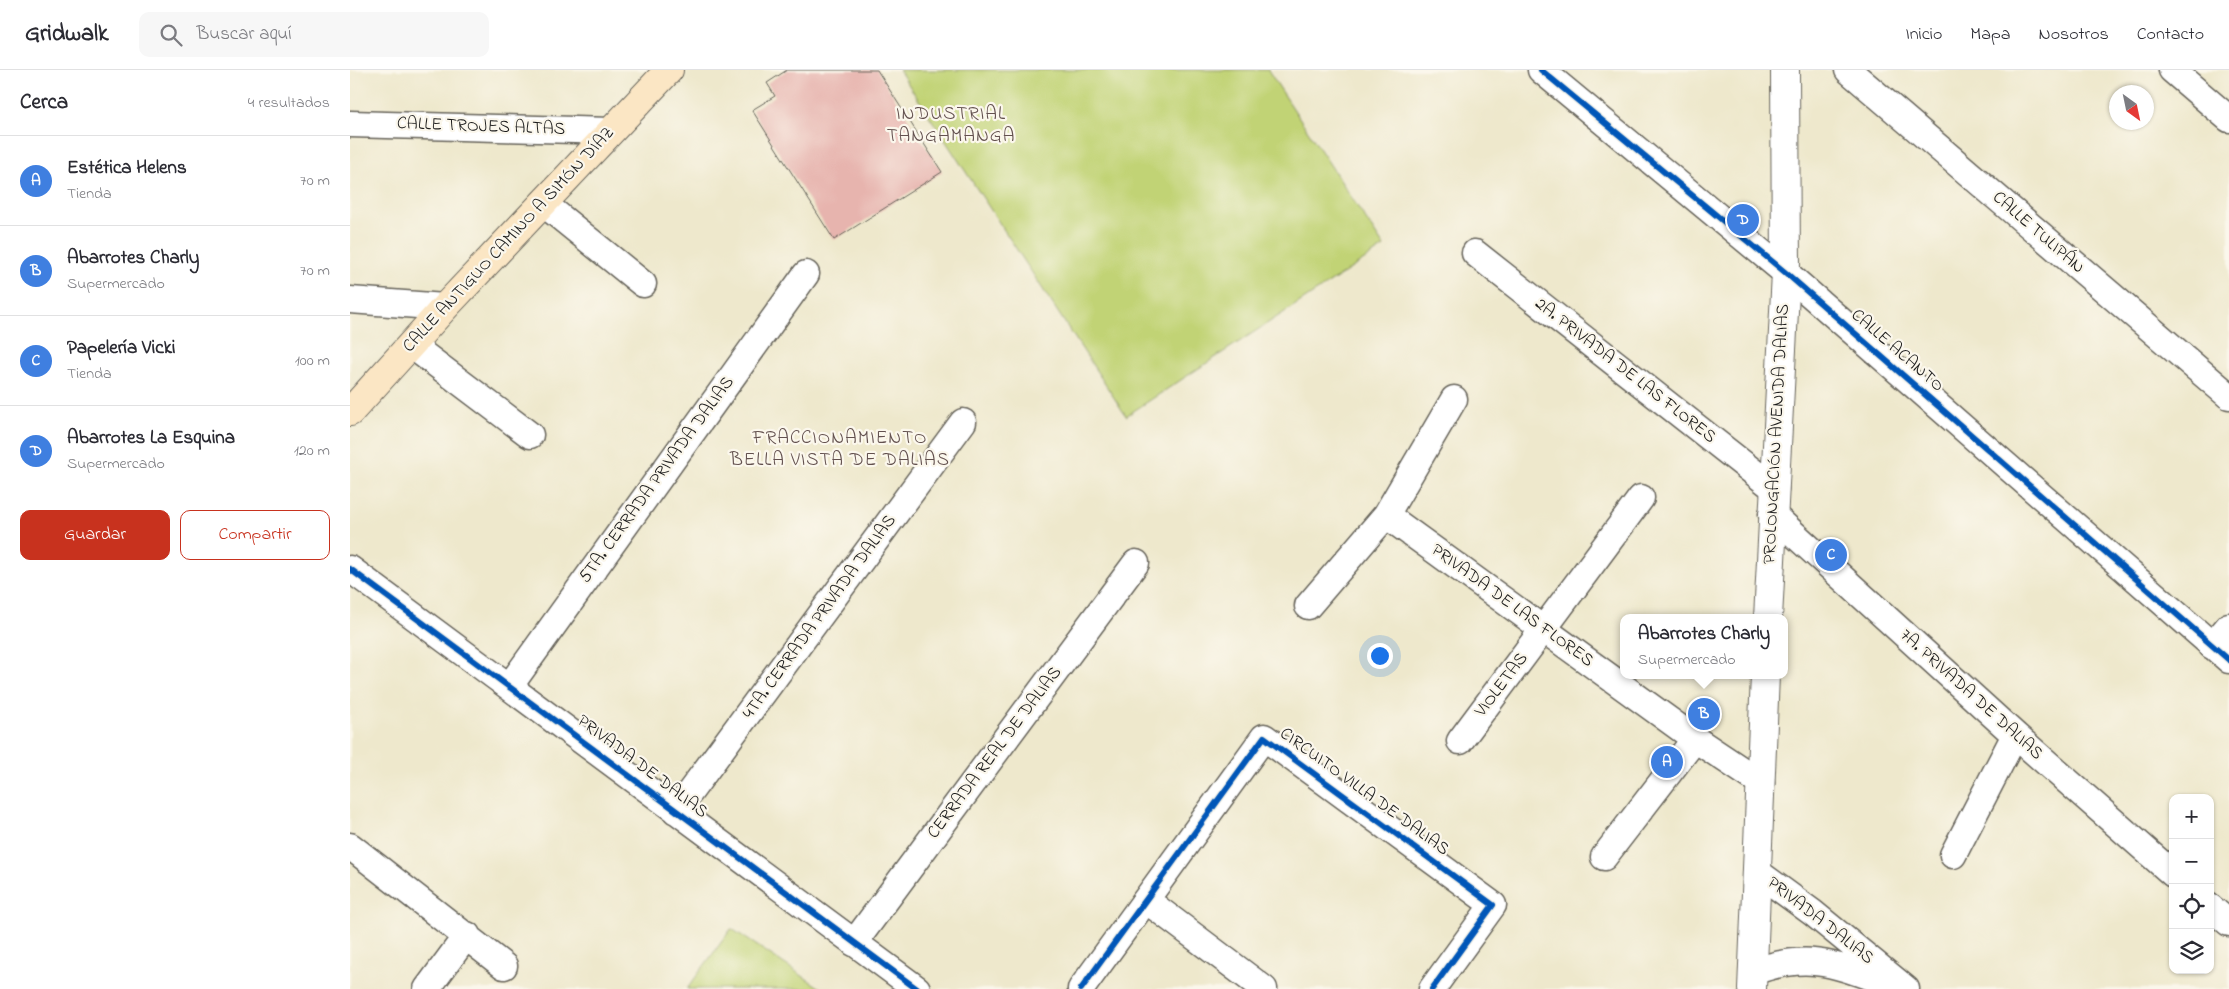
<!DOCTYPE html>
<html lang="es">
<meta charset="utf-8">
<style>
body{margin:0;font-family:"Indie Flower",sans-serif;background:#f7f7f7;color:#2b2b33}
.controls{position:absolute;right:15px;bottom:15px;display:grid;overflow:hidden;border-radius:10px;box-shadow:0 1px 4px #0004}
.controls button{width:45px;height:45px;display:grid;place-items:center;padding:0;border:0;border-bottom:1px solid #e1e1e2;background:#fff;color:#2b2b33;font:25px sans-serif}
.compass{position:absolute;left:1759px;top:15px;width:45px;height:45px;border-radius:50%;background:#fff;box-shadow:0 1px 4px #0004;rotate:147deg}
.you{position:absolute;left:1029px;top:585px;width:18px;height:18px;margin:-12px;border:4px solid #fff;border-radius:50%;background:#1a73e8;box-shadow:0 0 0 8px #1a73e833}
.badge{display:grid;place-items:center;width:32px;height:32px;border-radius:50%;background:#c8321e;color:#fff;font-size:16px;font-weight:700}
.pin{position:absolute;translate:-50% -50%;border:2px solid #fff;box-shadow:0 1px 5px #0006}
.popup{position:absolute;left:1270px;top:544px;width:168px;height:65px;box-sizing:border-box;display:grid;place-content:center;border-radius:10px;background:#fff;filter:drop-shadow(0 1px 4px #0005);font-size:16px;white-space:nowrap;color:#7c7c81}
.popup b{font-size:19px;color:#2b2b33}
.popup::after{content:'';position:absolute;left:50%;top:100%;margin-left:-10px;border:10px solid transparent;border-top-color:#fff}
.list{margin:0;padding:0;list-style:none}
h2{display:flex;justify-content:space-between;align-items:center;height:65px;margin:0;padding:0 20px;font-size:21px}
h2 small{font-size:16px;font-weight:400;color:#7c7c81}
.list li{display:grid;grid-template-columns:32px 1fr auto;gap:15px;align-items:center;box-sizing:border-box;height:90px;padding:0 20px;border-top:1px solid #e1e1e2}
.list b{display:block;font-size:19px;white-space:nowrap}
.list p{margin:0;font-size:16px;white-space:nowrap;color:#7c7c81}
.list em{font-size:16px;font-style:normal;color:#7c7c81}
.actions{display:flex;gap:10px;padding:15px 20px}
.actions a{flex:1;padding:11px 0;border:1px solid #c8321e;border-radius:10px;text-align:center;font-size:18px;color:#c8321e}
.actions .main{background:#c8321e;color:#fff}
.icon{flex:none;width:28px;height:28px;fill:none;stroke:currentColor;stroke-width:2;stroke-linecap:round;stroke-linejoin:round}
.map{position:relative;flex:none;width:1879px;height:919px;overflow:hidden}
header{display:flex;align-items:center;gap:30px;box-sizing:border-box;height:70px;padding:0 25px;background:#fff;border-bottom:1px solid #e1e1e2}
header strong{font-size:24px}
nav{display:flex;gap:28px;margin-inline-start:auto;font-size:18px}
.search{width:350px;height:45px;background:#f7f7f7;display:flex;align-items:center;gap:12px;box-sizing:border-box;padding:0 18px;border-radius:10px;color:#7c7c81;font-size:19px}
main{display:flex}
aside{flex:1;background:#fff}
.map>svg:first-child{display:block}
.green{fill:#c1d375;stroke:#6e7848}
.building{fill:#e7b4ae}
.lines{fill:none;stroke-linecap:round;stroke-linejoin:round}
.minor-casing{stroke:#66635a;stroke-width:29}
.tertiary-casing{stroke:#66635a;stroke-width:30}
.secondary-casing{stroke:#66635a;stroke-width:30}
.minor{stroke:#fff;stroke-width:26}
.tertiary{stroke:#fff;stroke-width:28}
.secondary{stroke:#fbe6c4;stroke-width:28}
.cycleway-casing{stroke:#fbf7ec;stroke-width:9}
.cycleway{stroke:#0057b8;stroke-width:6}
.labels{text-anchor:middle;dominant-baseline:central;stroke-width:4.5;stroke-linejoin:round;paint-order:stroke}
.street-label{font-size:18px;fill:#1c1c1c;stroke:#fbf7ec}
.neighbourhood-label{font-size:19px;letter-spacing:1px;fill:#63514f;stroke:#fbf7ec}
</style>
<header>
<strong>Gridwalk</strong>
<div class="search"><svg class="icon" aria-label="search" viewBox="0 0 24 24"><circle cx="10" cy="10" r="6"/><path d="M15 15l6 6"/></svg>Buscar aquí</div>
<nav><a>Inicio</a><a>Mapa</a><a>Nosotros</a><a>Contacto</a></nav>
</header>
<main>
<aside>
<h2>Cerca<small>4 resultados</small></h2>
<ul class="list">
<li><span class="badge" style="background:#3f7fe0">A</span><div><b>Estética Helens</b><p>Tienda</p></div><em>70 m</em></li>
<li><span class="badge" style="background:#3f7fe0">B</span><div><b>Abarrotes Charly</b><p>Supermercado</p></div><em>70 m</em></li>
<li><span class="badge" style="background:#3f7fe0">C</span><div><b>Papelería Vicki</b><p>Tienda</p></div><em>100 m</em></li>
<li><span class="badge" style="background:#3f7fe0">D</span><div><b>Abarrotes La Esquina</b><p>Supermercado</p></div><em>120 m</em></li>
</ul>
<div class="actions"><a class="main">Guardar</a><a>Compartir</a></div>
</aside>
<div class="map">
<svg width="1879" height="919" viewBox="0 0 1879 919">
<rect width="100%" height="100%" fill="#fbf7ec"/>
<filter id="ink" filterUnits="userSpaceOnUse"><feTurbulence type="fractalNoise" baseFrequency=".02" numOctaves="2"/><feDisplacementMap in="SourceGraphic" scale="10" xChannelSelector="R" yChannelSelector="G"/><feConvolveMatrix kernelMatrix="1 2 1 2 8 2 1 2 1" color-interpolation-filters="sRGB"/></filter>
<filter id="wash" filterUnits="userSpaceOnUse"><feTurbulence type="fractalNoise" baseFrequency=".0096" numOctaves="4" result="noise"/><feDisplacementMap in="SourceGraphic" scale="20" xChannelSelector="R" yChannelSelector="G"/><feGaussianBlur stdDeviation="1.12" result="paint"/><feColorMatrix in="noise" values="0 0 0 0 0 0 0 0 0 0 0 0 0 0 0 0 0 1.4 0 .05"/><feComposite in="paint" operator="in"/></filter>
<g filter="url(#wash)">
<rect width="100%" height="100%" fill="#eee8cc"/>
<path class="green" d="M 549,0 L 918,0 L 1034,177 L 776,346 Z
M 381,859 L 382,859 L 472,919 L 337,919 Z"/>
<g id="blocks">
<path class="building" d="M 437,0 L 527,0 L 592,102 L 484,170 L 402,40 L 425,26 L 417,13 Z"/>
</g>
</g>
<g filter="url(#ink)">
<use href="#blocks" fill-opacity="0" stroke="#66635a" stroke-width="1"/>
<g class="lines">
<g class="minor-casing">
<path id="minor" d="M 1191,0 L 1436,203 L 1879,590
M 1498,0 L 1879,326
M 1822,0 L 1879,49
M 0,54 L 261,61
M 193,133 L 293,214
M 1125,183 L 1425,419
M 0,230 L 95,237
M 61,275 L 180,365
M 1422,444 L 1665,665 L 1823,804
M 1036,445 L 1345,669 L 1411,713
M 0,499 L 567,919
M 958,536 L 1036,445 L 1104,329
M 1862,576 L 1879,556
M 159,617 L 456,204
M 1110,671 L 1291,428
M 326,741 L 613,352
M 0,776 L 154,896
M 1603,785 L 1665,665
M 1254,787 L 1345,669
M 1407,802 L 1463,843 L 1556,919
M 796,830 L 914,919
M 1860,837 L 1879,853
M 504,873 L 786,493
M 1403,902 C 1459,881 1487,895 1540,914
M 77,919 L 117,865
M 731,919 L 914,667 L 1143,835 L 1082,919"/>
</g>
<g class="tertiary-casing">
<path id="tertiary" d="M 1418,548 L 1436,203 L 1435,0
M 1402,919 L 1415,605"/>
</g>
<g class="secondary-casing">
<path id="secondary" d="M 0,342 L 95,237 L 319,0"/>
</g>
<use href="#minor" class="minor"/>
<use href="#tertiary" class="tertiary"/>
<use href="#secondary" class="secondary"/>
<g class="cycleway-casing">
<path id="cycleway" d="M 1191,0 L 1436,203 L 1879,590
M 0,499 L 567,919
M 731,919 L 914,667 L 1143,835 L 1082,919"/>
</g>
<use href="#cycleway" class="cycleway"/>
</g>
</g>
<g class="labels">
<g class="street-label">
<text transform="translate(131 57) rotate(2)">CALLE TROJES ALTAS</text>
<text transform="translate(1688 163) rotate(41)">CALLE TULIPÁN</text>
<text transform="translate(159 170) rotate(-47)">CALLE ANTIGUO CAMINO A SIMÓN DÍAZ</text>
<text transform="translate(1547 281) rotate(41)">CALLE ACANTO</text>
<text transform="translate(1275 301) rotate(38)">2A. PRIVADA DE LAS FLORES</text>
<text transform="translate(1427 364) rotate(-87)">PROLONGACIÓN AVENIDA DALIAS</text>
<text transform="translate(307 410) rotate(-54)">5TA. CERRADA PRIVADA DALIAS</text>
<text transform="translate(1162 536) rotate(36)">PRIVADA DE LAS FLORES</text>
<text transform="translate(470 547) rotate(-54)">4TA. CERRADA PRIVADA DALIAS</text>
<text transform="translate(1152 615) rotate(-53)">VIOLETAS</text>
<text transform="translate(1621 625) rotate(42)">7A. PRIVADA DE DALIAS</text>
<text transform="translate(645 683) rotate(-53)">CERRADA REAL DE DALIAS</text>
<text transform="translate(292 697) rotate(37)">PRIVADA DE DALIAS</text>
<text transform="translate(1014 722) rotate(36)">CIRCUITO VILLA DE DALIAS</text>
<text transform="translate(1470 851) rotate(38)">PRIVADA DALIAS</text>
</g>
<g class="neighbourhood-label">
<text x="601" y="44">INDUSTRIAL<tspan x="601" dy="22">TANGAMANGA</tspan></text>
<text x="490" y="368">FRACCIONAMIENTO<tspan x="490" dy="22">BELLA VISTA DE DALIAS</tspan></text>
</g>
</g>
</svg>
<div class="controls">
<button>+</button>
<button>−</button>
<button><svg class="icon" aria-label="locate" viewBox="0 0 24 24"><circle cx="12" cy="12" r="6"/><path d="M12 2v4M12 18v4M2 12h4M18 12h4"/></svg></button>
<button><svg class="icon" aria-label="layers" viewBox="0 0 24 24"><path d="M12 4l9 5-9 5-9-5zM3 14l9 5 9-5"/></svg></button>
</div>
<svg class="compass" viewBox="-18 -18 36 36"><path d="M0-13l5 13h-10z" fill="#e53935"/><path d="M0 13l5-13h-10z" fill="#7c7c81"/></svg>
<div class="you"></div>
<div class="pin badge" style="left:1317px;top:692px;background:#3f7fe0">A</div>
<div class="pin badge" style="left:1354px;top:644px;background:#3f7fe0">B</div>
<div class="popup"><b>Abarrotes Charly</b>Supermercado</div>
<div class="pin badge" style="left:1481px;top:485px;background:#3f7fe0">C</div>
<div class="pin badge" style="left:1393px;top:150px;background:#3f7fe0">D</div>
</div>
</main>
